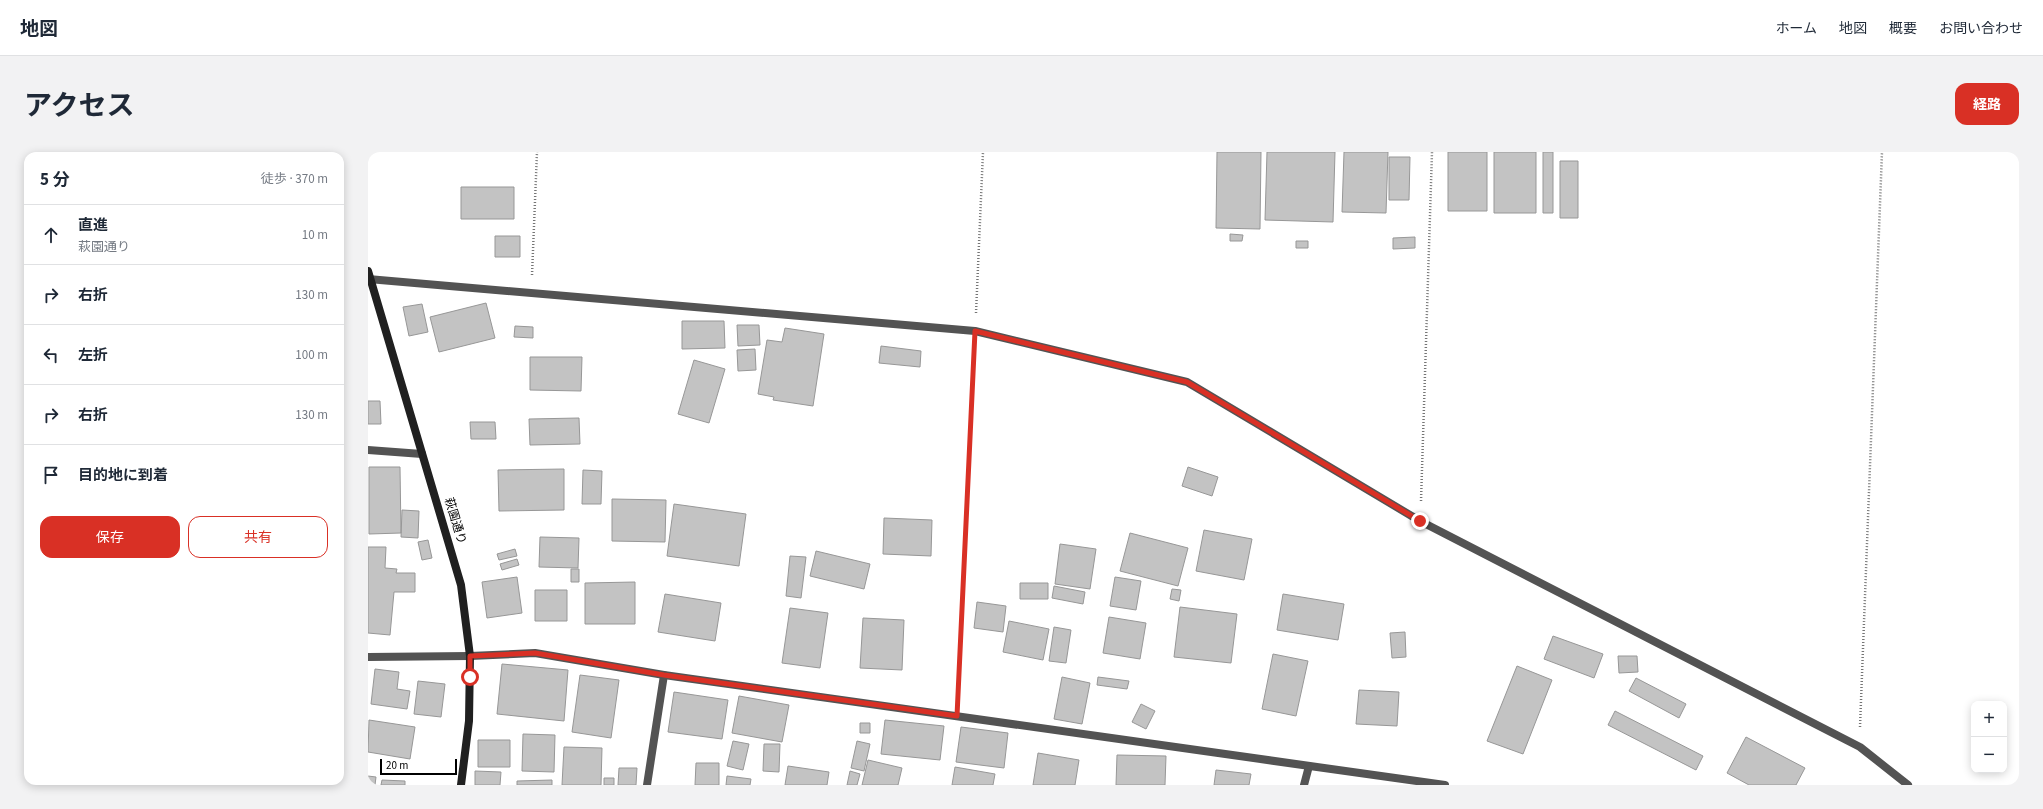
<!DOCTYPE html>
<html lang="ja">
<meta charset="utf-8">
<style>
body{margin:0;font-family:"Source Sans 3","Noto Sans JP",sans-serif;background:#f2f2f3;color:#1f2937}
.controls{position:absolute;right:12px;bottom:12px;display:grid;overflow:hidden;border-radius:8px;box-shadow:0 2px 10px #0003}
.controls button{width:36px;height:36px;display:grid;place-items:center;padding:0;border:0;border-bottom:1px solid #e0e1e3;background:#fff;color:#1f2937;font:20px sans-serif}
.scale{position:absolute;left:12px;bottom:10px;width:77px;box-sizing:border-box;padding-left:4px;border:2px solid #000;border-top:0;font-size:11px;line-height:14px;white-space:nowrap;color:#000;-webkit-text-stroke:3px #fff;paint-order:stroke}
.stop{position:absolute;width:12px;height:12px;margin:-9px;border:3px solid #d93025;border-radius:50%;background:#fff}
.stop.end{background:#d93025;border-color:#fff;box-shadow:0 1px 4px #0008}
.list{margin:0;padding:0;list-style:none}
h2{display:flex;justify-content:space-between;align-items:center;height:52px;margin:0;padding:0 16px;font-size:17px}
h2 small{font-size:13px;font-weight:400;color:#747a83}
.list li{display:grid;grid-template-columns:26px 1fr auto;gap:12px;align-items:center;box-sizing:border-box;height:60px;padding:0 16px;border-top:1px solid #e0e1e3}
.list b{display:block;font-size:15px;white-space:nowrap}
.list p{margin:0;font-size:13px;white-space:nowrap;color:#747a83}
.list em{font-size:13px;font-style:normal;color:#747a83}
.actions{display:flex;gap:8px;padding:12px 16px}
.actions a{flex:1;padding:9px 0;border:1px solid #d93025;border-radius:12px;text-align:center;font-size:14px;color:#d93025}
.actions .main{background:#d93025;color:#fff}
.icon{flex:none;width:22px;height:22px;fill:none;stroke:currentColor;stroke-width:2;stroke-linecap:round;stroke-linejoin:round}
.map{position:relative;flex:none;width:1651px;height:633px;overflow:hidden;border-radius:12px}
header{display:flex;align-items:center;gap:24px;box-sizing:border-box;height:56px;padding:0 20px;background:#fff;border-bottom:1px solid #e0e1e3}
header strong{font-size:19px}
nav{display:flex;gap:22px;margin-inline-start:auto;font-size:14px}
.intro{display:flex;align-items:center;justify-content:space-between;box-sizing:border-box;height:96px;padding:0 24px}
h1{margin:0;font-size:28px}
.button{padding:10px 18px;border-radius:12px;background:#d93025;color:#fff;font-size:14px;font-weight:700}
main{display:flex;gap:24px;padding:0 24px}
aside{flex:1;background:#fff;border-radius:12px;box-shadow:0 2px 10px #0003}
.map>svg:first-child{display:block}
.building{fill:#c3c3c3;stroke:#979797}
.lines{fill:none;stroke-linecap:round;stroke-linejoin:round}
.path{stroke:#757575;stroke-width:2.5;stroke-dasharray:1 2;stroke-linecap:butt}
.lane{stroke:#535353;stroke-width:8}
.street{stroke:#535353;stroke-width:8}
.secondary{stroke:#202020;stroke-width:8}
.route{stroke:#d93025;stroke-width:5}
.labels{text-anchor:middle;dominant-baseline:central;stroke-width:4;stroke-linejoin:round;paint-order:stroke}
.street-label{font-size:12px;fill:#000;stroke:#fff}
</style>
<header>
<strong>地図</strong>
<nav><a>ホーム</a><a>地図</a><a>概要</a><a>お問い合わせ</a></nav>
</header>
<div class="intro"><h1>アクセス</h1><a class="button">経路</a></div>
<main>
<aside>
<h2>5 分<small>徒歩 · 370 m</small></h2>
<ul class="list">
<li><svg class="icon" aria-label="ahead" viewBox="0 0 24 24"><path d="M12 20V5M6 11l6-6 6 6"/></svg><div><b>直進</b><p>萩園通り</p></div><em>10 m</em></li>
<li><svg class="icon" aria-label="right" viewBox="0 0 24 24"><path d="M7 20v-9h11M14 6l5 5-5 5"/></svg><div><b>右折</b></div><em>130 m</em></li>
<li><svg class="icon" aria-label="left" viewBox="0 0 24 24"><path d="M17 20v-9H6M10 6l-5 5 5 5"/></svg><div><b>左折</b></div><em>100 m</em></li>
<li><svg class="icon" aria-label="right" viewBox="0 0 24 24"><path d="M7 20v-9h11M14 6l5 5-5 5"/></svg><div><b>右折</b></div><em>130 m</em></li>
<li><svg class="icon" aria-label="arrive" viewBox="0 0 24 24"><path d="M6 21V4h12l-3 4 3 4H6"/></svg><div><b>目的地に到着</b></div></li>
</ul>
<div class="actions"><a class="main">保存</a><a>共有</a></div>
</aside>
<div class="map">
<svg width="1651" height="633" viewBox="0 0 1651 633">
<rect width="100%" height="100%" fill="#fff"/>
<path class="building" d="M 849,0 L 893,0 L 892,77 L 848,76 Z
M 899,0 L 967,0 L 965,70 L 897,68 Z
M 976,0 L 1020,0 L 1018,61 L 974,60 Z
M 1080,0 L 1119,0 L 1119,59 L 1080,59 Z
M 1126,0 L 1168,0 L 1168,61 L 1126,61 Z
M 1175,0 L 1185,0 L 1185,61 L 1175,61 Z
M 1021,5 L 1042,5 L 1041,48 L 1021,48 Z
M 1192,9 L 1210,9 L 1210,66 L 1192,66 Z
M 93,35 L 146,35 L 146,67 L 93,67 Z
M 862,82 L 875,83 L 874,89 L 862,89 Z
M 127,84 L 152,84 L 152,105 L 127,105 Z
M 1047,85 L 1047,96 L 1025,97 L 1025,86 Z
M 928,89 L 940,89 L 940,96 L 928,96 Z
M 118,151 L 127,186 L 71,200 L 62,165 Z
M 54,152 L 60,180 L 41,184 L 35,155 Z
M 314,169 L 356,169 L 357,196 L 314,197 Z
M 369,173 L 391,173 L 392,193 L 370,194 Z
M 147,174 L 165,175 L 165,186 L 146,185 Z
M 417,176 L 456,182 L 445,254 L 405,248 L 406,245 L 390,242 L 399,188 L 414,190 Z
M 513,194 L 553,199 L 552,215 L 511,211 Z
M 387,197 L 388,218 L 370,219 L 369,198 Z
M 162,205 L 214,205 L 213,239 L 162,238 Z
M 326,208 L 357,217 L 341,271 L 310,262 Z
M 0,249 L 12,249 L 13,272 L 0,272 Z
M 211,266 L 212,292 L 162,293 L 161,267 Z
M 102,270 L 127,270 L 128,287 L 103,287 Z
M 1,315 L 32,315 L 33,381 L 1,382 Z
M 820,315 L 850,325 L 844,344 L 814,334 Z
M 196,317 L 196,358 L 131,359 L 130,318 Z
M 215,318 L 234,319 L 233,352 L 214,352 Z
M 244,347 L 298,348 L 297,390 L 244,389 Z
M 306,352 L 378,362 L 371,414 L 299,404 Z
M 34,358 L 51,359 L 50,386 L 33,385 Z
M 516,366 L 564,368 L 563,404 L 515,402 Z
M 836,378 L 884,387 L 876,428 L 828,419 Z
M 762,381 L 820,396 L 810,434 L 752,419 Z
M 172,385 L 211,386 L 210,416 L 171,415 Z
M 60,388 L 64,406 L 54,408 L 50,390 Z
M 692,392 L 728,397 L 722,437 L 687,432 Z
M 0,395 L 18,395 L 17,416 L 29,417 L 28,421 L 47,421 L 47,440 L 26,440 L 22,483 L 0,481 Z
M 147,397 L 149,404 L 131,408 L 129,402 Z
M 448,399 L 502,412 L 496,437 L 442,424 Z
M 422,404 L 438,405 L 433,446 L 418,444 Z
M 149,407 L 151,413 L 134,418 L 132,412 Z
M 203,417 L 211,417 L 211,430 L 203,430 Z
M 149,425 L 154,461 L 119,466 L 114,430 Z
M 747,425 L 773,429 L 768,458 L 742,454 Z
M 267,430 L 267,472 L 217,472 L 217,431 Z
M 652,431 L 680,431 L 680,447 L 652,447 Z
M 686,434 L 717,440 L 715,452 L 684,446 Z
M 804,437 L 813,438 L 811,449 L 802,447 Z
M 167,438 L 199,438 L 199,469 L 167,469 Z
M 297,442 L 353,451 L 347,489 L 290,480 Z
M 915,442 L 976,452 L 970,488 L 909,478 Z
M 609,450 L 638,454 L 635,480 L 606,476 Z
M 812,455 L 869,462 L 863,511 L 806,505 Z
M 422,456 L 460,461 L 452,516 L 414,511 Z
M 741,465 L 778,471 L 772,507 L 735,501 Z
M 495,466 L 536,468 L 534,518 L 492,516 Z
M 641,469 L 681,477 L 675,508 L 635,500 Z
M 686,475 L 703,478 L 698,511 L 681,509 Z
M 1037,480 L 1038,505 L 1024,506 L 1022,481 Z
M 1185,484 L 1235,502 L 1226,526 L 1176,507 Z
M 905,502 L 940,509 L 928,564 L 894,557 Z
M 1250,504 L 1269,504 L 1270,520 L 1251,521 Z
M 134,512 L 200,518 L 196,569 L 129,562 Z
M 1149,514 L 1184,528 L 1155,602 L 1119,589 Z
M 7,517 L 31,520 L 29,537 L 42,539 L 39,557 L 3,552 Z
M 212,523 L 251,528 L 243,586 L 204,580 Z
M 694,525 L 722,531 L 714,572 L 686,567 Z
M 730,525 L 761,529 L 759,537 L 729,533 Z
M 1268,526 L 1318,552 L 1311,566 L 1261,539 Z
M 50,529 L 77,532 L 73,565 L 46,562 Z
M 991,538 L 1031,540 L 1029,574 L 988,572 Z
M 306,540 L 360,548 L 354,587 L 300,580 Z
M 371,544 L 421,553 L 414,590 L 364,581 Z
M 773,552 L 787,559 L 778,577 L 764,570 Z
M 1247,559 L 1335,604 L 1328,618 L 1240,573 Z
M 1,568 L 47,575 L 42,607 L 0,600 Z
M 517,568 L 576,574 L 572,608 L 513,602 Z
M 492,571 L 502,571 L 502,581 L 492,581 Z
M 593,575 L 640,581 L 636,616 L 588,610 Z
M 155,582 L 187,583 L 186,620 L 154,619 Z
M 1378,585 L 1437,616 L 1428,633 L 1381,633 L 1359,621 Z
M 110,588 L 142,588 L 142,615 L 110,615 Z
M 365,589 L 381,592 L 375,618 L 359,614 Z
M 489,589 L 502,592 L 496,619 L 483,616 Z
M 396,592 L 412,592 L 411,620 L 395,619 Z
M 196,595 L 234,596 L 233,633 L 194,633 Z
M 670,601 L 711,608 L 707,633 L 665,633 Z
M 749,603 L 798,604 L 797,633 L 748,633 Z
M 500,608 L 534,616 L 530,633 L 494,633 Z
M 328,611 L 351,611 L 351,633 L 327,633 Z
M 420,614 L 461,620 L 459,633 L 417,633 Z
M 587,615 L 627,622 L 625,633 L 584,633 Z
M 251,616 L 269,616 L 268,633 L 250,633 Z
M 848,618 L 883,622 L 881,633 L 846,633 Z
M 107,619 L 133,620 L 132,633 L 107,633 Z
M 482,619 L 492,622 L 489,633 L 479,633 Z
M 0,624 L 8,625 L 7,633 L 0,633 Z
M 359,624 L 383,627 L 382,633 L 358,633 Z
M 236,626 L 246,626 L 246,633 L 236,633 Z
M 14,628 L 37,629 L 37,633 L 13,633 Z
M 184,628 L 184,633 L 149,633 L 149,629 Z"/>
<g class="lines">
<path class="path" d="M 164,123 L 169,0
M 608,161 L 615,0
M 1053,349 L 1064,0
M 590,547 L 606,196
M 1492,575 L 1514,0"/>
<path class="lane" d="M 0,298 L 54,302
M 0,505 L 102,504
M 279,633 L 296,523
M 936,633 L 941,614"/>
<path class="street" d="M 0,127 L 607,179 L 819,230 L 1052,369 L 1492,595 L 1540,633
M 102,504 L 167,501 L 296,523 L 1077,633"/>
<path class="secondary" d="M 0,119 L 93,433 L 102,504 L 101,569 L 93,633"/>
</g>
<g class="lines">
<path class="route" d="M 102,525 L 102,504 L 167,501 L 296,523 L 589,564 L 607,179 L 819,230 L 1052,369"/>
</g>
<g class="labels">
<g class="street-label">
<text transform="translate(87 369) rotate(73)">萩園通り</text>
</g>
</g>
</svg>
<div class="controls">
<button>+</button>
<button>−</button>
</div>
<div class="scale">20 m</div>
<div class="stop" style="left:102px;top:525px"></div>
<div class="stop end" style="left:1052px;top:369px"></div>
</div>
</main>
